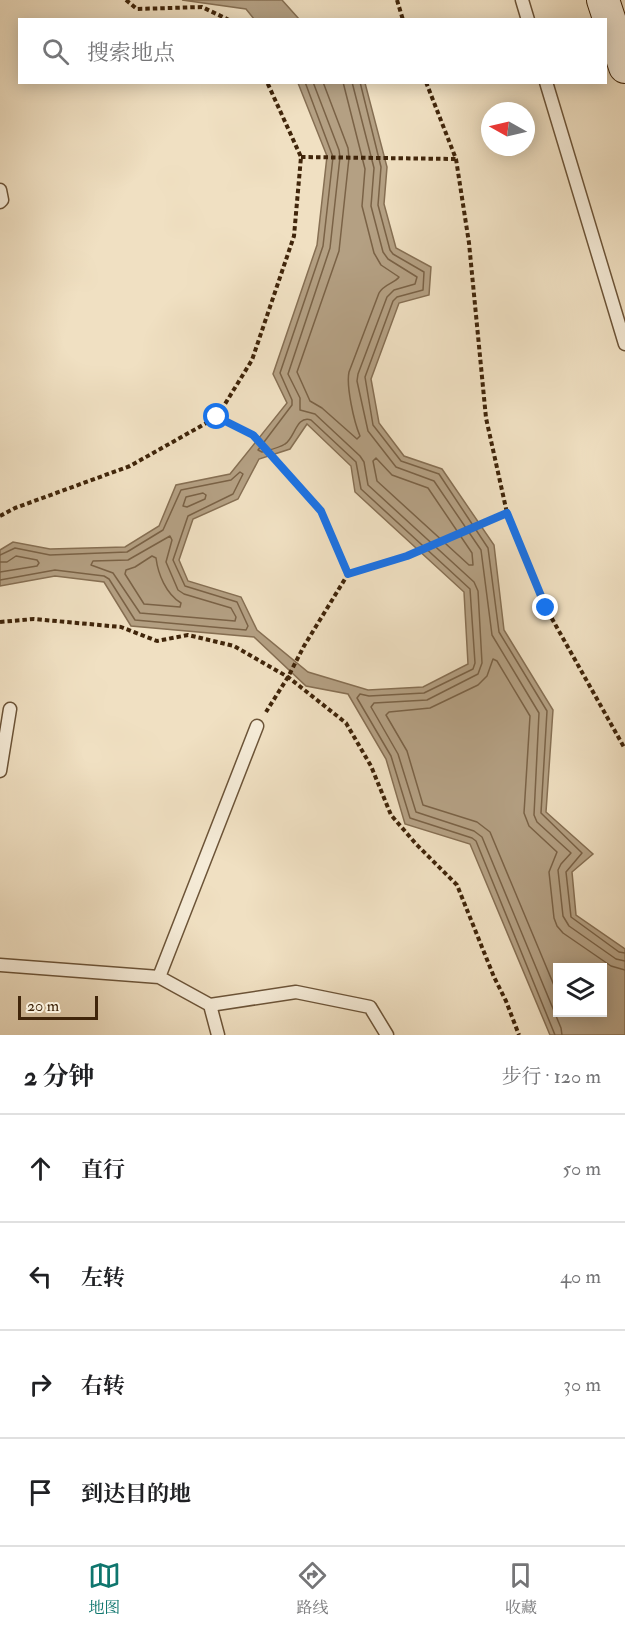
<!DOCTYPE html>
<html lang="zh">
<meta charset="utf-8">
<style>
body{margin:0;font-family:"IM FELL Double Pica","Noto Serif SC",serif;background:#f6f6f6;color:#202124}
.controls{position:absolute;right:18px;bottom:18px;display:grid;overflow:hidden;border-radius:0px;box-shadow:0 3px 15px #0003}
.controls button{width:54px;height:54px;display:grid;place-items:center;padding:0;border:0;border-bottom:2px solid #e0e0e0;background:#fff;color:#202124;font:30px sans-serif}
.compass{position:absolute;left:481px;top:102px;width:54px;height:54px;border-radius:50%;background:#fff;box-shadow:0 3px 15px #0003;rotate:278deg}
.scale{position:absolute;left:18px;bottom:15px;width:80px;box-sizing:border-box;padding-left:6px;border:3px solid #40250a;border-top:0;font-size:16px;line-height:21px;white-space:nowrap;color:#40250a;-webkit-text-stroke:4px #f5ebd7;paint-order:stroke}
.stop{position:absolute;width:18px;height:18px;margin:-14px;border:4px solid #1a73e8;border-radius:50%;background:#fff}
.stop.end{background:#1a73e8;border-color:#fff;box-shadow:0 2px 6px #0008}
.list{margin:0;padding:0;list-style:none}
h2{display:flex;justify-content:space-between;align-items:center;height:78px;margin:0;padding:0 24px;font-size:26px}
h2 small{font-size:20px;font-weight:400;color:#757577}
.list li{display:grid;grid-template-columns:39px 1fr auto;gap:18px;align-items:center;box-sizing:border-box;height:108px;padding:0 24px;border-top:2px solid #e0e0e0}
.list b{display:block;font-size:22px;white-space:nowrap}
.list em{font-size:20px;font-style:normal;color:#757577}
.icon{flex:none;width:33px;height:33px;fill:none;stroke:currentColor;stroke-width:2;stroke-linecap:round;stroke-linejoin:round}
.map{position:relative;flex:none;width:625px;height:1035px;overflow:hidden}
.search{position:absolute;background:#fff;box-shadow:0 3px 15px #0003;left:18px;right:18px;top:18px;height:66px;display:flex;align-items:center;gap:15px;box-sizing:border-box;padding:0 21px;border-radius:0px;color:#757577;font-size:22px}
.sheet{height:510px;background:#fff}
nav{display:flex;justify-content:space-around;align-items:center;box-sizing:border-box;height:84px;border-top:2px solid #e0e0e0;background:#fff;font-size:16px;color:#757577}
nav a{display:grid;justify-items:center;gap:3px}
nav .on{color:#0f766e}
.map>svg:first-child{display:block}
.water{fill:#b4a083;stroke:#866f53;stroke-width:1.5;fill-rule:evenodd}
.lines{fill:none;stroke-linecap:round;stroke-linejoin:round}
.shore{stroke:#7a6246;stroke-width:1.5}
.lane-casing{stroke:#6c5438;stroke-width:15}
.secondary-casing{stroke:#40250a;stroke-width:34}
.path{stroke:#40250a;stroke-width:4;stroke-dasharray:4.5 3;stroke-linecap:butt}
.lane{stroke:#f5ebd7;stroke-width:12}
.secondary{stroke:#f5ebd7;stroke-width:32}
.route{stroke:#1a73e8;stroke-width:8}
</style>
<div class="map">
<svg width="625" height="1035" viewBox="0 0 625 1035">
<rect width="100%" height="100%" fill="#f0e0c2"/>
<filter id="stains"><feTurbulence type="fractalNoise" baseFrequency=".00333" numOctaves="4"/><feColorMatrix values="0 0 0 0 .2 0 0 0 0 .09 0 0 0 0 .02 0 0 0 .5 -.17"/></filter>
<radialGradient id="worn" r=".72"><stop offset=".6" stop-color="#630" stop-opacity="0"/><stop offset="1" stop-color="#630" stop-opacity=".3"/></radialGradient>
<path class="water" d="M 182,0 L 282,0 L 299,19 L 254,19 L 246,9 Z
M 298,83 L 365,83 L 387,167 L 384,204 L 396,248 L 431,267 L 429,295 L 399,303 L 371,379 L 379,423 L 404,456 L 442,469 L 494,545 L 504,630 L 553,710 L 546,812 L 593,854 L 572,872 L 576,915 L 625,949 L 625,1035 L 550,1035 L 470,844 L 405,824 L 386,759 L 348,694 L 306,686 L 254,637 L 131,626 L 104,582 L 55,576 L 0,586 L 0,550 L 13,542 L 50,549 L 125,547 L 159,526 L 176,485 L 230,474 L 287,403 L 273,374 L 317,245 L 327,156 ZM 307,424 L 351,466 L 355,492 L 464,592 L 468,664 L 423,687 L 368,690 L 308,672 L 257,630 L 241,597 L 188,581 L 179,560 L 193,519 L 238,499 L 259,459 L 290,449 ZM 558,968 L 602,968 L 602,1012 L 558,1012 Z"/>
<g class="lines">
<path class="shore" d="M 305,82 L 333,157 L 323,246 L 280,373 L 292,400 L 292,405 L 258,450 L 262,452 C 269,450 279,448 285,444 C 295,438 296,415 311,420 L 356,462 L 361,489 L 470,589 L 475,663 L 473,669 L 424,693 L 369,696 L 360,694 L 357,698 L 391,756 L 410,818 L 472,838 L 476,841 L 555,1035
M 313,82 L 339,150 L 340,157 L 330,248 L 288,374 L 300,398 L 300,410 L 315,414 L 360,456 L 364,462 L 368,485 L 474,582 L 478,591 L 482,663 L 478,674 L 427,700 L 374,703 L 371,707 L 398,754 L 416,812 L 474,831 L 482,837 L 561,1028 L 562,1035
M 323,82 L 348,148 L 349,158 L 339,251 L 297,372 L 310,401 L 322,408 L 357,439 L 360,436 C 354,422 346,386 349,372 L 379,293 C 384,284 395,283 399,277 L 381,265 L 374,253 L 362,206 L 365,169 L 343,82
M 352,82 L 374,168 L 371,206 L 383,252 L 388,259 L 417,277 L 415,284 L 394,290 L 387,297 L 358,374 L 357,381 L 368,431 L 396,467 L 434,481 L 481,550 L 492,635 L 539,713 L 534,815 L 537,822 L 571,853 L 561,864 L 558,870 L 563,916 L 569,926 L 616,959 L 625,961
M 360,82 L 381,167 L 378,205 L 390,250 L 393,254 L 424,272 L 423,290 L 397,297 L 393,301 L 365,377 L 373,425 L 401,461 L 439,474 L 488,548 L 499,632 L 547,711 L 541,813 L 582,853 L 566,872 L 571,917 L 619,952 L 625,953
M 376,458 L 392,475 L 428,488 L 472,553 L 473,565 L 469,565 L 377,481 L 373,461 Z
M 203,493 L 206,495 L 205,499 L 187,507 L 183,506 L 186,497 Z
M 170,536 L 172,540 L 166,562 L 178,590 L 184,594 L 231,608 L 236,617 L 235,621 L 140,613 L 113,573 L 91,565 L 93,561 L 128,560 Z
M 0,555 L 15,548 L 50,555 L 127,552 L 163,530 L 181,490 L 231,480 L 240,472 L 243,474 L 233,494 L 188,516 L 173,560 L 185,586 L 237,602 L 248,626 L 246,630 L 135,620 L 109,579 L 104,576 L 55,570 L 0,580
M 152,556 L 156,558 C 158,574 166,594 181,603 L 180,607 L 144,604 L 125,574 L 126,570 L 135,567 Z
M 0,562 L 7,562 L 16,556 L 37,560 L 39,563 L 37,566 L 0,572
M 558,995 L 490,832 L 477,822 L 423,805 L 407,751 L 386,715 L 389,712 L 430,708 L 478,685 L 487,676 L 493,659 L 497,661 L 530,716 L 524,813 L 529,826 L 557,852 L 549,872 L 554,918 L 557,926 L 563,933 L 611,966 L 625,970"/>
<g class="lane-casing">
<path id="lane" d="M 522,0 L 528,20
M 546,82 L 625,344
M 0,190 L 2,200 L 0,202
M 0,771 L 10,709
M 0,965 L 159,977 L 210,1005 L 218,1035
M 159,977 L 257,726
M 210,1005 L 296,992 L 370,1007 L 387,1035"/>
</g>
<g class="secondary-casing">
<path id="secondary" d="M 603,0 L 625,67"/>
</g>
<path class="path" d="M 126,0 L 137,9 L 202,7 L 229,20
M 397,0 L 403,20
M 426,82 L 456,159 L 469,243 L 486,418 L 507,513 L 546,608 L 625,749
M 301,157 L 456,159
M 217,417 L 253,435 L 322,511 L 348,574 L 304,646 L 288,677 L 266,712
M 0,516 L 15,508 L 130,466 L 217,417 L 252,360 L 294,236 L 301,157 L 267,82
M 348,574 L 407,556 L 507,513
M 0,622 L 34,619 L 121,627 L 157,641 L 188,635 L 234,646 L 288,677 L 346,723 L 371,766 L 391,815 L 416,844 L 457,885 L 494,977 L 506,1001 L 519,1035"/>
<use href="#lane" class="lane"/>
<use href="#secondary" class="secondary"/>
</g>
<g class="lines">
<path class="route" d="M 217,417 L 253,435 L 321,511 L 348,574 L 407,556 L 507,513 L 546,608"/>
</g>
<rect width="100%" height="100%" filter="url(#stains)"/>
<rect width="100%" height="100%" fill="url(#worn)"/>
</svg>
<div class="controls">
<button><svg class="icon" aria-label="layers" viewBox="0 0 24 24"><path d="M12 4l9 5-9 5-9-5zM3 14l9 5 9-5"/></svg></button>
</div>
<svg class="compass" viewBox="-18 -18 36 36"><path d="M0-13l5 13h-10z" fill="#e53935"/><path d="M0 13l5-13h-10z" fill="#757577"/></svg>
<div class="scale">20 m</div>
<div class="stop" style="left:217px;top:417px"></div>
<div class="stop end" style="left:546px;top:608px"></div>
<div class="search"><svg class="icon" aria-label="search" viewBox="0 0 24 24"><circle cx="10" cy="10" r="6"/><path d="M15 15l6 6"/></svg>搜索地点</div>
</div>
<section class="sheet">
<h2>2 分钟<small>步行 · 120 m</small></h2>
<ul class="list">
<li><svg class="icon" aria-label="ahead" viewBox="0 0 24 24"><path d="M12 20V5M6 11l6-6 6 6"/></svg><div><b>直行</b></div><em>50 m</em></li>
<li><svg class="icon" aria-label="left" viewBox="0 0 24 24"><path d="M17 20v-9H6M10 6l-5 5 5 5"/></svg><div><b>左转</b></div><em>40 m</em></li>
<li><svg class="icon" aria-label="right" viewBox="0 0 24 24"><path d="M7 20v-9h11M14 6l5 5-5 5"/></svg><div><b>右转</b></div><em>30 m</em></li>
<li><svg class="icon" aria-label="arrive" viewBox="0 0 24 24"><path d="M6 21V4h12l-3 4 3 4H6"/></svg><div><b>到达目的地</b></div></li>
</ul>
</section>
<nav>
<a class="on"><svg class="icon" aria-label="map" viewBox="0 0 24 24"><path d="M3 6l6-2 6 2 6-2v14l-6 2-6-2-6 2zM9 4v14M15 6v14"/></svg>地图</a>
<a><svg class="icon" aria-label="directions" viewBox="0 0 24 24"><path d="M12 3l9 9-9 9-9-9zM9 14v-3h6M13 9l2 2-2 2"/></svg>路线</a>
<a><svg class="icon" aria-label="saved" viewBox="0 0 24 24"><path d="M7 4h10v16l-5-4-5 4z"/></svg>收藏</a>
</nav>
